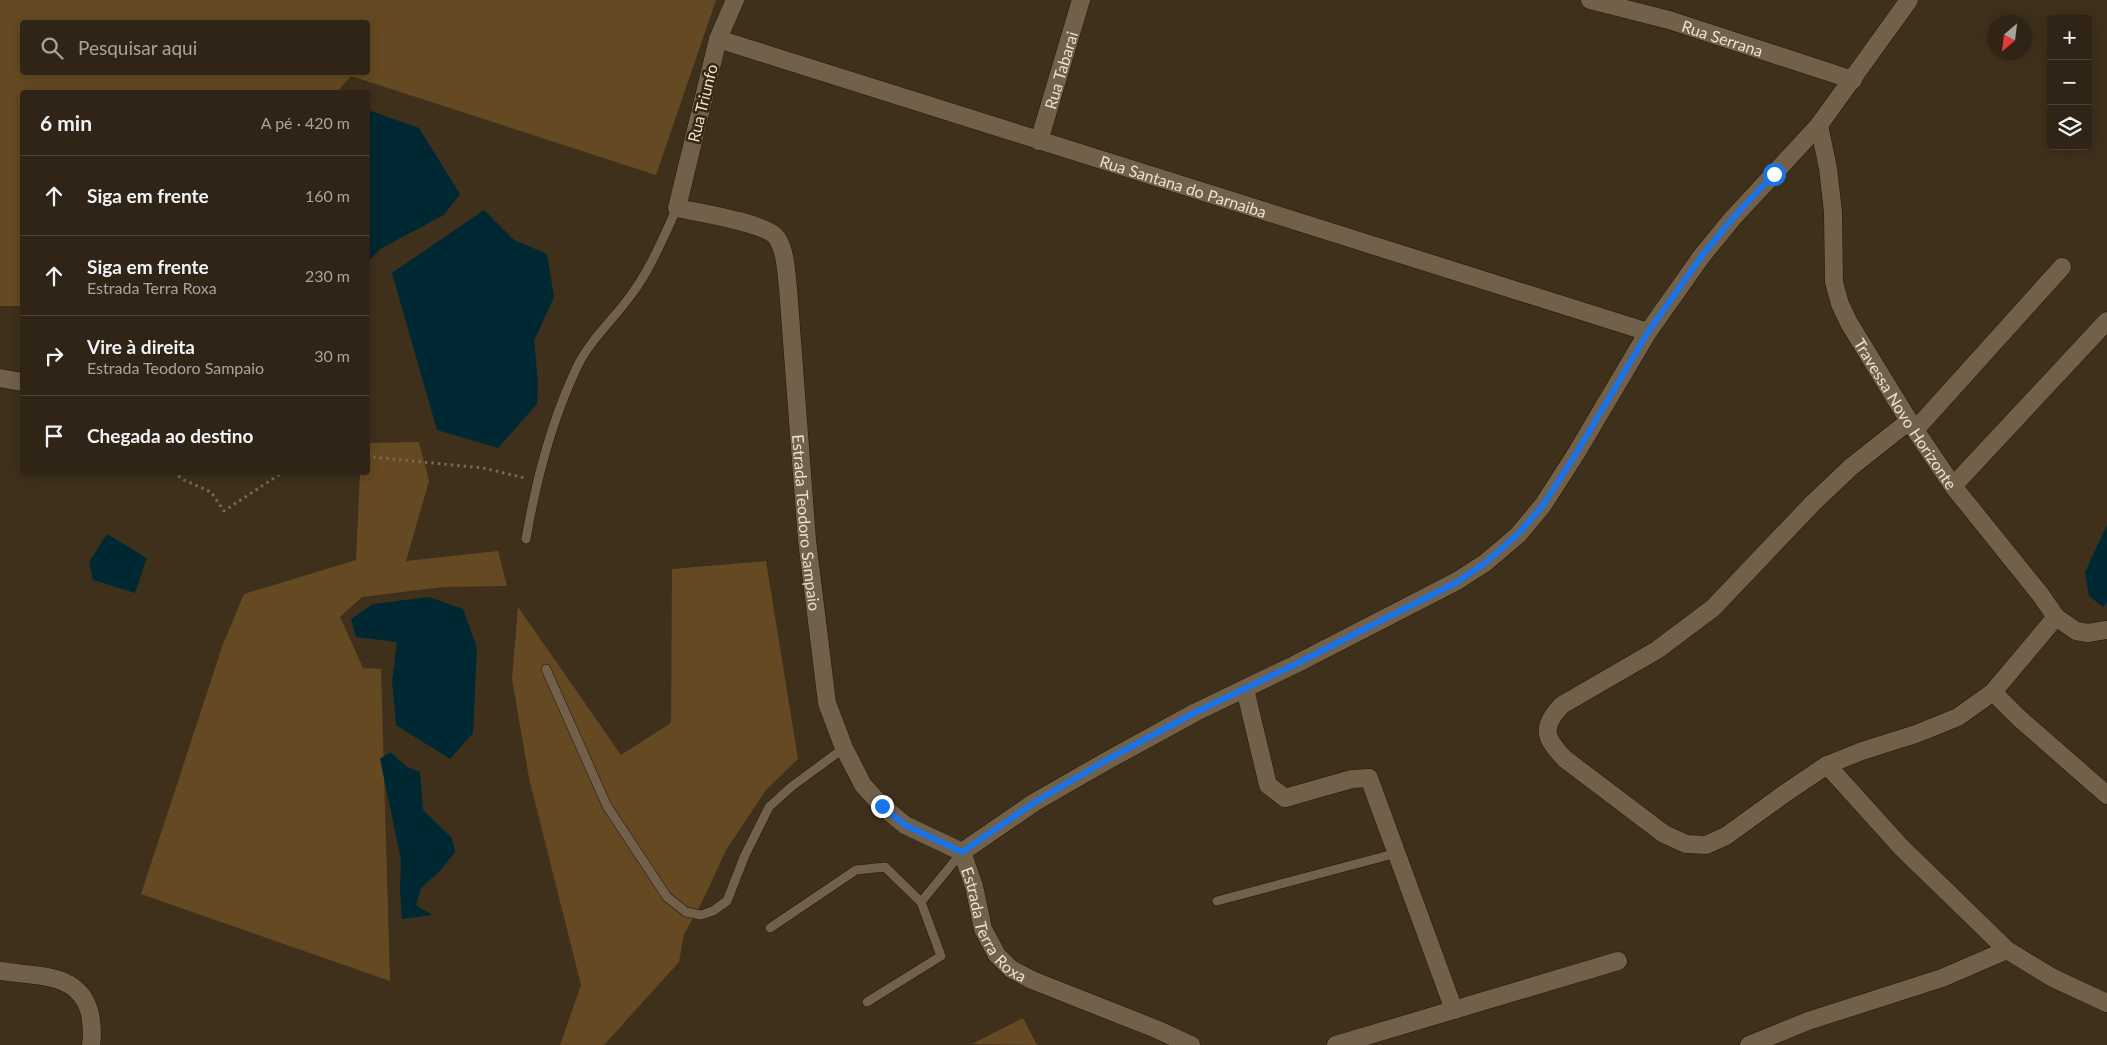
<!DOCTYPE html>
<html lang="pt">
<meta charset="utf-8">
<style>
body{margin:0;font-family:Lato,sans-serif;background:#3b3022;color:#f1f3f6}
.controls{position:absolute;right:15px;top:15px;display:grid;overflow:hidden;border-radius:5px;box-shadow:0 2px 12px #0003}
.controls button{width:45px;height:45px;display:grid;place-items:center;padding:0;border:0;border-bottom:1px solid #4a4134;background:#2f2415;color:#f1f3f6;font:25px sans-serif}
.compass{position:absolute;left:1987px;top:15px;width:45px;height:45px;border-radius:50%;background:#2f2415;box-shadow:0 2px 12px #0003;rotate:208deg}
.stop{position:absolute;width:15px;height:15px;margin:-11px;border:4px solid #1a73e8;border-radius:50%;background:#fff}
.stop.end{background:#1a73e8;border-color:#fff;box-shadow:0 1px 5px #0008}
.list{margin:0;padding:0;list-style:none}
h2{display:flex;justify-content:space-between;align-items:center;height:65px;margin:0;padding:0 20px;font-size:21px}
h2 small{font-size:16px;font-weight:400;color:#a7a4a0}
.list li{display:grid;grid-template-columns:32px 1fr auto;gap:15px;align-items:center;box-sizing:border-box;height:80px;padding:0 20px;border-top:1px solid #4a4134}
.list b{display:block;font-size:19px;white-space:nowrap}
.list p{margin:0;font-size:16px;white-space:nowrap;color:#a7a4a0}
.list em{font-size:16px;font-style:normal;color:#a7a4a0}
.icon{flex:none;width:28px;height:28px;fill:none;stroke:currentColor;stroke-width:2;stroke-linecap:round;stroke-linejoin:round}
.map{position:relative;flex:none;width:2107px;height:1045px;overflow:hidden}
.search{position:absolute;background:#2f2415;box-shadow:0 2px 12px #0003;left:20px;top:20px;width:350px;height:55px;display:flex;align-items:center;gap:12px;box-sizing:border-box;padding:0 18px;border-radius:5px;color:#a7a4a0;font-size:19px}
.panel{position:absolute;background:#2f2415;box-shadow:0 2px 12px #0003;left:20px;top:90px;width:350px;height:385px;border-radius:5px}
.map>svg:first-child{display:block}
.green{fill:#654922;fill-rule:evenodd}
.water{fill:#002832}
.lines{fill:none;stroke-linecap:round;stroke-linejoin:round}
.service-casing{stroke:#251805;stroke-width:10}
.minor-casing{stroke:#251805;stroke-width:19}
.path{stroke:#776958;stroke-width:3;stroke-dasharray:2.5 4;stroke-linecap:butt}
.service{stroke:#71614b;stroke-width:9}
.minor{stroke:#71614b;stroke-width:18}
.route{stroke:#1a73e8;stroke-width:6}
.labels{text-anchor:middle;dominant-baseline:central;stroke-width:5;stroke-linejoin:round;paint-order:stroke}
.street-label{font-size:16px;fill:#eae0d4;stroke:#352612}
</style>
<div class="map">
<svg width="2107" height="1045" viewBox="0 0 2107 1045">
<rect width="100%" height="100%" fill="#3f301c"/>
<path class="green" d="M 0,0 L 716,0 L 656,175 L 351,76 L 337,92 L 22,92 L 22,306 L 0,306 ZM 368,22 L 368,72 L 22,72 L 22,22 Z
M 419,442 L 429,481 L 406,561 L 498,551 L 507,586 L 443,587 L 362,597 L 340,617 L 363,668 L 381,669 L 390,981 L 141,894 L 223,644 L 244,594 L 356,560 L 360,473 L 368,472 L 368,443 Z
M 766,561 L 798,759 L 766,790 L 726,850 L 704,898 L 684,934 L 679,962 L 604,1045 L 560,1045 L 581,985 L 529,778 L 512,679 L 518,607 L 621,755 L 671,723 L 672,569 Z
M 1023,1018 L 1037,1045 L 972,1044 Z"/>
<path class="water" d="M 368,110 L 419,128 L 460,194 L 444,215 L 380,249 L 368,262 Z
M 484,210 L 514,240 L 547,254 L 554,297 L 534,341 L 538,382 L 537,404 L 498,448 L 437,430 L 392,273 Z
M 2107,525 L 2107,602 L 2103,607 L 2089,596 L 2085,572 Z
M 107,534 L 147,558 L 135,593 L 93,580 L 89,562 Z
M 429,597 L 463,609 L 477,648 L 473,733 L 450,759 L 396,725 L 392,681 L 397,642 L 356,637 L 351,619 L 373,604 Z
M 390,752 L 407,767 L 420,772 L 423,810 L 452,838 L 455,852 L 440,871 L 421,888 L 416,905 L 432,915 L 402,919 L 400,890 L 401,860 L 380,759 Z"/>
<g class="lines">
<g class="service-casing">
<path id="service" d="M 526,539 C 536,480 552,419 578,365 C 591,339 614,319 631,295 C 651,268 663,238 677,208
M 546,669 L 607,806 L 667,897 L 686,912 L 701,915 L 713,911 L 727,901 L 745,855 L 769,807 L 791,787 L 844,748
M 1217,901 L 1397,853
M 921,902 L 962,852
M 770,928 L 856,870 L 885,867 L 921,902 L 941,956 L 867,1002"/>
</g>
<g class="minor-casing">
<g id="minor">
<path id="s1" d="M 735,0 L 718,39 L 677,208 C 696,212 767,223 777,238 C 786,252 786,272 788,288 L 807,540 L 827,703 L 844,748 L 863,785 L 882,806 L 905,825 L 962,852"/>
<path id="s2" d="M 1590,0 L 1669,20 L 1853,80"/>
<path id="s3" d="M 718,39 L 1648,332"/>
<path id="s4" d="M 1819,125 L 1828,168 L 1833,212 L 1834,282 L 1840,304 L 1849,323 L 1909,421 L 1953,486 L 2040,594 L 2056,617 L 2076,631 L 2088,633 L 2107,630"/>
<path id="s5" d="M 1039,141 L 1081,0"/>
<path d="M 0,378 L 22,382"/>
<path d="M 1909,421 L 1851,467 L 1813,503 L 1713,608 L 1657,650 L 1562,705 C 1540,728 1545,738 1565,759 L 1664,834 L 1686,844 L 1706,845 L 1726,836 L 1784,794 L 1827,765 L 1862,751 L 1916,734 L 1958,717 L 1993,692 L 2056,617"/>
<path d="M 1916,429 L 2062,267"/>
<path d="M 1953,486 L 2107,321"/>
<path d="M 1245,689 L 1268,785 L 1285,798 L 1352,779 L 1369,778 L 1454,1010"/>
<path d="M 1993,692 L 2019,718 L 2107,795"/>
<path d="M 1827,765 L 1901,847 L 2007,950 L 2053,978 L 2107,1003"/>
<path d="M 962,852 L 1035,802 L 1110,759 L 1196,712 L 1294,665 L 1457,581 L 1485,563 L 1518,535 L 1543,505 L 1577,452 L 1648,332 L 1701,257 L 1732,219 L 1819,125 L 1909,0"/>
<path id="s6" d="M 962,852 L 974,886 L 983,929 L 997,955 L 1011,969 L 1032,980 L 1156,1029 L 1191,1045"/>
<path d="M 0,971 C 36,977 80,971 90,1014 C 92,1025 93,1034 91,1045"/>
<path d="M 1336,1045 L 1618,961"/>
<path d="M 1749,1045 L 1808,1021 L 1942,978 L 2007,950"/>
</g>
</g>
<path class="path" d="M 368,453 L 373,457 L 483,468 L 525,478
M 173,472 L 184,480 L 211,492 L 224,511 L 283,472"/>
<use href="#service" class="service"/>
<use href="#minor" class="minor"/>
</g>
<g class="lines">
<path class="route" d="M 882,806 L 905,825 L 962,852 L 1035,802 L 1110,758 L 1196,712 L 1294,665 L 1457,582 L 1485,563 L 1518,534 L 1543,505 L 1577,452 L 1648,332 L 1701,257 L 1732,219 L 1774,174"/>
</g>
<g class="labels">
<g class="street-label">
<text stroke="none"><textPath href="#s2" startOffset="138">Rua Serrana</textPath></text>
<text stroke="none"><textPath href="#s5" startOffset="74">Rua Tabarai</textPath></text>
<text transform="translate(702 103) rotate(-76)">Rua Triunfo</text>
<text stroke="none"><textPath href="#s3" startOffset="488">Rua Santana do Parnaiba</textPath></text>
<text stroke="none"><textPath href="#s4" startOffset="309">Travessa Novo Horizonte</textPath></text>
<text stroke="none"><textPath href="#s1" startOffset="609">Estrada Teodoro Sampaio</textPath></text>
<text stroke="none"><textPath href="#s6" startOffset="81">Estrada Terra Roxa</textPath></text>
</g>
</g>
</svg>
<div class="controls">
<button>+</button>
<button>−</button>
<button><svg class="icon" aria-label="layers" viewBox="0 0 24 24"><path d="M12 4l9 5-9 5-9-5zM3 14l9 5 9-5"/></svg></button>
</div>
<svg class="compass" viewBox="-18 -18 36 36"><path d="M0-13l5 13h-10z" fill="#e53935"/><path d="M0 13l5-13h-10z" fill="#a7a4a0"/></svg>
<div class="stop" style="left:1774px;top:174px"></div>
<div class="stop end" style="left:882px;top:806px"></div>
<div class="search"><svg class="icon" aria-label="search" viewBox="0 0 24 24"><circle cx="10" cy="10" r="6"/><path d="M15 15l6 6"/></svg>Pesquisar aqui</div>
<section class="panel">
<h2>6 min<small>A pé · 420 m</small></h2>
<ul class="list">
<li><svg class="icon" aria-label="ahead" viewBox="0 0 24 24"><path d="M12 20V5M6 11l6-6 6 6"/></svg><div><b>Siga em frente</b></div><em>160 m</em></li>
<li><svg class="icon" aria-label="ahead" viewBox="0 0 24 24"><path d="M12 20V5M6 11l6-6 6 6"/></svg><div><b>Siga em frente</b><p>Estrada Terra Roxa</p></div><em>230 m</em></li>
<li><svg class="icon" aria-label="right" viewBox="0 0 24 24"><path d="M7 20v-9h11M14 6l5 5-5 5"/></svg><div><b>Vire à direita</b><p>Estrada Teodoro Sampaio</p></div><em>30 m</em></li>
<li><svg class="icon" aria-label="arrive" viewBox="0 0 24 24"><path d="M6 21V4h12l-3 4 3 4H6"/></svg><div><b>Chegada ao destino</b></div></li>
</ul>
</section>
</div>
